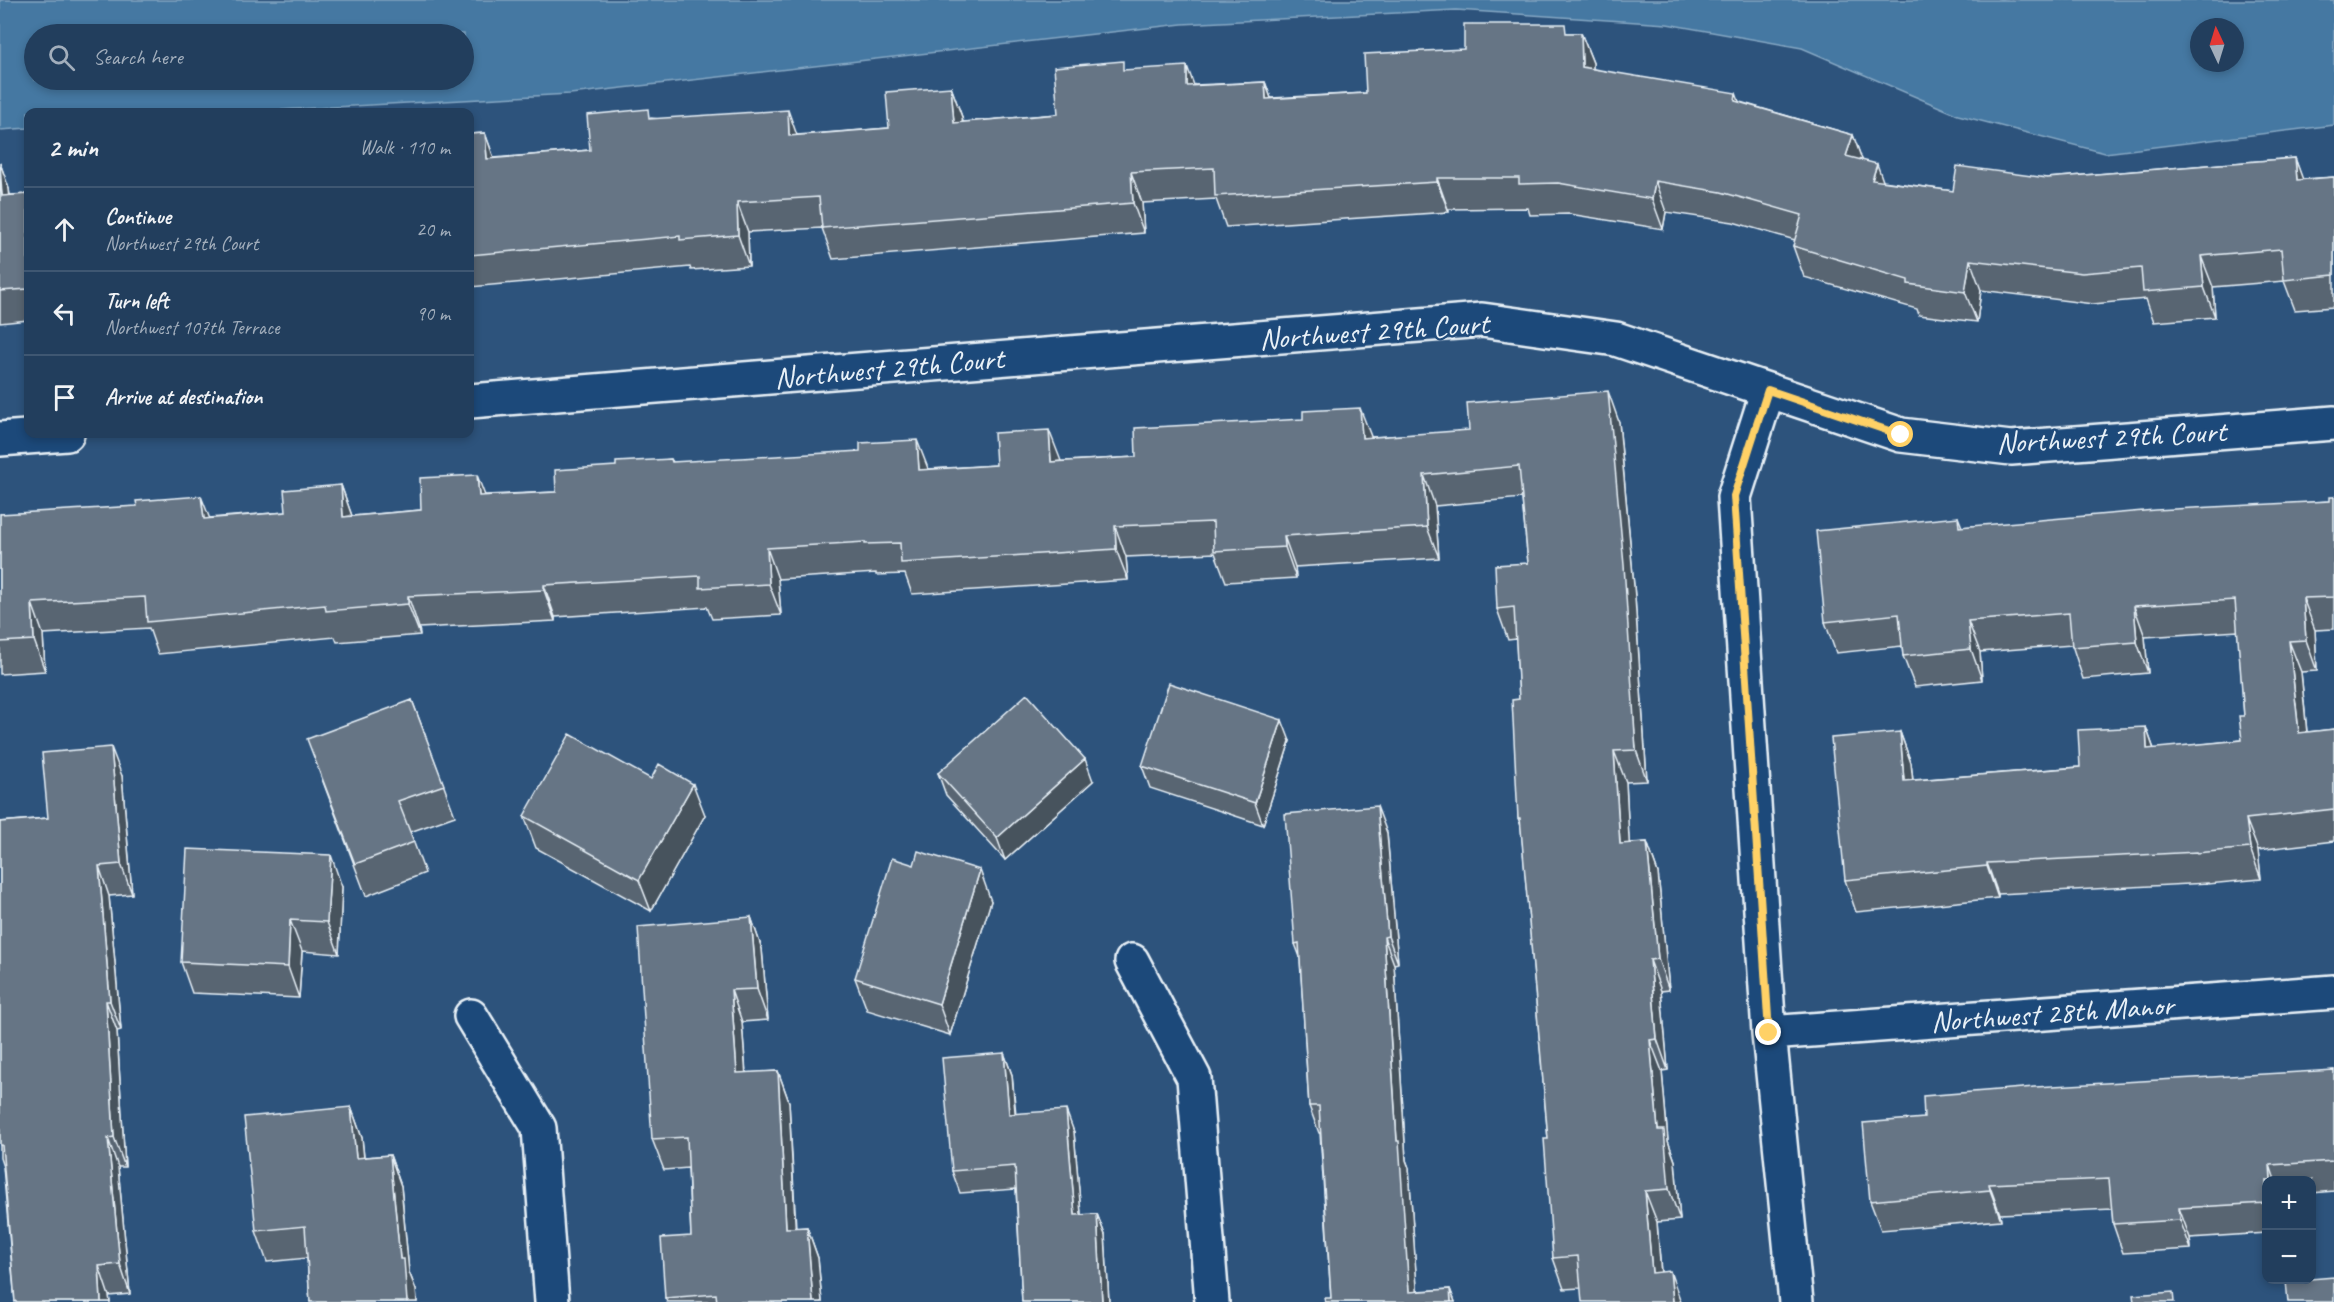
<!DOCTYPE html>
<meta charset="utf-8">
<style>
body{margin:0;font-family:Caveat,sans-serif;background:#2a4563;color:#f1f3f6}
.controls{position:absolute;right:18px;bottom:18px;display:grid;overflow:hidden;border-radius:12px;box-shadow:0 3px 9px #0003}
.controls button{width:54px;height:54px;display:grid;place-items:center;padding:0;border:0;border-bottom:2px solid #3f5772;background:#223e5d;color:#f1f3f6;font:30px sans-serif}
.compass{position:absolute;left:2190px;top:18px;width:54px;height:54px;border-radius:50%;background:#223e5d;box-shadow:0 3px 9px #0003;rotate:356deg}
.stop{position:absolute;width:18px;height:18px;margin:-14px;border:4px solid #ffd166;border-radius:50%;background:#fff}
.stop.end{background:#ffd166;border-color:#fff;box-shadow:0 2px 6px #0008}
.list{margin:0;padding:0;list-style:none}
h2{display:flex;justify-content:space-between;align-items:center;height:78px;margin:0;padding:0 24px;font-size:26px}
h2 small{font-size:20px;font-weight:400;color:#a2aebc}
.list li{display:grid;grid-template-columns:39px 1fr auto;gap:18px;align-items:center;box-sizing:border-box;height:84px;padding:0 24px;border-top:2px solid #3f5772}
.list b{display:block;font-size:22px;white-space:nowrap}
.list p{margin:0;font-size:20px;white-space:nowrap;color:#a2aebc}
.list em{font-size:20px;font-style:normal;color:#a2aebc}
.icon{flex:none;width:33px;height:33px;fill:none;stroke:currentColor;stroke-width:2;stroke-linecap:round;stroke-linejoin:round}
.map{position:relative;flex:none;width:2334px;height:1302px;overflow:hidden}
.search{position:absolute;background:#223e5d;box-shadow:0 3px 9px #0003;left:24px;top:24px;width:450px;height:66px;display:flex;align-items:center;gap:15px;box-sizing:border-box;padding:0 21px;border-radius:33px;color:#a2aebc;font-size:22px}
.panel{position:absolute;background:#223e5d;box-shadow:0 3px 9px #0003;left:24px;top:108px;width:450px;height:330px;border-radius:12px}
.map>svg:first-child{display:block}
.water{fill:#4478a2;stroke:#86a8c4;stroke-width:1.5;fill-rule:evenodd}
.lines{fill:none;stroke-linecap:round;stroke-linejoin:round}
.street-casing{stroke:#e8f1f8;stroke-width:38}
.street{stroke:#1f4a7a;stroke-width:33}
.wall{fill:#586572;stroke:#e8f1f8;stroke-width:1.5}
.shaded-wall{fill:#47525d;stroke:#e8f1f8;stroke-width:1.5}
.building{fill:#667585;stroke:#e8f1f8;stroke-width:1.5}
.route{stroke:#ffd166;stroke-width:8}
.labels{text-anchor:middle;dominant-baseline:central;stroke-width:4.5;stroke-linejoin:round;paint-order:stroke}
.street-label{font-size:30px;fill:#e8f1f8;stroke:#1f4a7a}
</style>
<div class="map">
<svg width="2334" height="1302" viewBox="0 0 2334 1302">
<rect width="100%" height="100%" fill="#2d537c"/>
<filter id="ink" filterUnits="userSpaceOnUse"><feTurbulence type="fractalNoise" baseFrequency=".0167" numOctaves="2"/><feDisplacementMap in="SourceGraphic" scale="12" xChannelSelector="R" yChannelSelector="G"/><feConvolveMatrix kernelMatrix="1 2 1 2 8 2 1 2 1" color-interpolation-filters="sRGB"/></filter>
<g filter="url(#ink)">
<path class="water" d="M 0,0 L 2334,0 L 2334,125 L 2105,153 L 1958,115 L 1802,48 L 1667,24 L 1456,10 L 1182,24 L 570,94 L 243,112 L 28,112 L 28,128 L 0,130 ZM 2199,27 L 2235,27 L 2235,63 L 2199,63 ZM 34,34 L 464,34 L 464,80 L 34,80 Z"/>
<g class="lines">
<g class="street-casing">
<path id="street" d="M 1768,390 L 1734,497 L 1769,1033 L 1796,1302
M 470,401 L 1482,320 L 1616,339 L 1901,435 L 2011,448 L 2334,423
M 0,439 L 67,434
M 1132,961 L 1194,1078 L 1212,1302
M 471,1016 L 539,1128 L 552,1302
M 1769,1033 L 2334,992"/>
</g>
<use href="#street" class="street"/>
</g>
<path class="wall" d="M 1568,33 L 1581,33 L 1593,63 L 1593,69 L 1740,102 L 1853,135 L 1862,160 L 1883,181 L 1953,191 L 2047,178 L 2295,158 L 2302,179 L 2334,177 L 2334,307 L 2295,310 L 2284,281 L 2213,287 L 2215,317 L 2154,322 L 2146,299 L 2093,304 L 1981,290 L 1977,322 L 1919,315 L 1917,309 L 1804,277 L 1793,246 L 1795,240 L 1733,222 L 1666,212 L 1663,229 L 1569,214 L 1530,215 L 1528,208 L 1448,209 L 1449,212 L 1226,227 L 1216,199 L 1142,203 L 1144,233 L 833,259 L 822,228 L 748,232 L 749,266 L 691,270 L 690,267 L 470,287 L 470,134 L 485,133 L 494,158 L 590,150 L 651,118 L 797,135 L 889,128 L 951,87 L 962,117 L 963,122 L 1058,114 L 1126,70 L 1194,85 L 1265,82 L 1271,98 L 1366,93 L 1464,49 Z
M 0,163 L 9,189 L 10,195 L 28,194 L 28,320 L 0,323 Z
M 1619,422 L 1635,597 L 1647,781 L 1626,782 L 1629,843 L 1647,842 L 1658,873 L 1669,990 L 1661,991 L 1668,1070 L 1662,1071 L 1668,1141 L 1675,1161 L 1680,1220 L 1657,1222 L 1661,1272 L 1581,1288 L 1564,1289 L 1553,1258 L 1548,1139 L 1521,826 L 1518,818 L 1519,699 L 1516,639 L 1508,640 L 1497,609 L 1528,563 L 1522,498 L 1435,506 L 1439,558 L 1295,567 L 1296,578 L 1226,582 L 1215,553 L 1126,557 L 1128,580 L 912,594 L 905,574 L 876,575 L 876,573 L 778,579 L 781,615 L 712,619 L 707,607 L 555,617 L 555,621 L 419,628 L 420,635 L 337,642 L 335,637 L 158,654 L 149,628 L 43,634 L 45,671 L 0,674 L 0,514 L 209,518 L 286,512 L 341,485 L 352,516 L 421,510 L 485,495 L 556,492 L 616,466 L 671,459 L 673,462 L 928,469 L 1136,457 L 1371,437 Z
M 2334,497 L 2334,629 L 2315,630 L 2317,671 L 2301,672 L 2307,732 L 2334,729 L 2334,841 L 2258,850 L 2261,879 L 2208,884 L 2208,883 L 1998,894 L 1998,898 L 1856,912 L 1845,880 L 1900,732 L 1911,763 L 1913,780 L 2080,767 L 2146,727 L 2154,749 L 2242,740 L 2244,716 L 2238,631 L 2145,637 L 2148,673 L 2083,679 L 2072,645 L 1980,652 L 1982,680 L 1915,687 L 1903,656 L 1902,646 L 1836,653 L 1825,622 L 1958,517 L 1962,527 L 2330,501 Z
M 412,700 L 455,816 L 410,832 L 425,873 L 366,896 L 319,771 Z
M 1290,741 L 1263,825 L 1150,788 L 1142,766 Z
M 938,773 L 1093,781 L 1005,860 L 946,795 Z
M 122,776 L 132,894 L 109,896 L 121,1030 L 117,1031 L 125,1167 L 118,1167 L 130,1294 L 109,1296 L 110,1302 L 15,1302 L 3,1167 L 0,1158 L 0,822 L 48,818 Z
M 705,815 L 651,911 L 536,848 L 524,816 Z
M 1387,833 L 1398,963 L 1394,964 L 1406,1160 L 1409,1168 L 1417,1291 L 1450,1289 L 1455,1302 L 1325,1302 L 1331,1298 L 1320,1133 L 1319,1133 L 1309,1106 L 1300,957 L 1295,944 Z
M 914,865 L 991,901 L 950,1035 L 867,1010 L 855,978 Z
M 342,887 L 339,954 L 302,951 L 299,998 L 192,993 L 181,962 Z
M 751,917 L 762,949 L 768,1020 L 742,1022 L 746,1073 L 778,1071 L 789,1102 L 796,1228 L 807,1227 L 818,1258 L 822,1302 L 667,1302 L 665,1298 L 691,1236 L 688,1168 L 664,1170 L 652,1139 Z
M 1004,1053 L 1012,1075 L 1016,1114 L 1074,1132 L 1081,1215 L 1097,1214 L 1105,1235 L 1109,1302 L 1022,1302 L 1016,1189 L 960,1193 L 952,1171 Z
M 2334,1070 L 2334,1191 L 2312,1193 L 2312,1180 L 2266,1180 L 2266,1233 L 2190,1238 L 2191,1249 L 2123,1253 L 2113,1224 L 2112,1209 L 2000,1214 L 2001,1220 L 1881,1230 L 1870,1201 L 1924,1118 Z
M 351,1107 L 362,1138 L 364,1157 L 390,1155 L 401,1186 L 409,1272 L 416,1290 L 417,1302 L 310,1302 L 307,1258 L 267,1262 L 256,1231 Z"/>
<path class="shaded-wall" d="M 1581,33 L 1593,63 L 1593,98 L 1582,67 Z
M 1187,66 L 1198,96 L 1187,86 Z
M 1265,82 L 1276,112 L 1266,99 Z
M 951,87 L 962,117 L 965,153 L 954,123 Z
M 1736,93 L 1747,124 L 1735,101 Z
M 788,110 L 799,141 L 789,136 Z
M 485,133 L 496,164 L 487,159 Z
M 1853,135 L 1864,165 L 1846,156 Z
M 2295,158 L 2306,188 L 2297,180 Z
M 0,163 L 9,189 L 13,226 L 2,196 Z
M 1877,164 L 1888,195 L 1872,180 Z
M 1131,172 L 1142,203 L 1144,233 L 1133,203 Z
M 1437,178 L 1448,209 L 1449,212 L 1437,182 Z
M 1655,181 L 1666,212 L 1663,229 L 1652,199 Z
M 737,202 L 748,232 L 749,266 L 738,235 Z
M 2201,256 L 2213,287 L 2215,317 L 2204,287 Z
M 1970,260 L 1981,290 L 1977,322 L 1965,292 Z
M 1608,391 L 1619,422 L 1635,597 L 1647,781 L 1636,750 Z
M 1360,408 L 1372,439 L 1362,438 Z
M 1049,430 L 1061,461 L 1051,462 Z
M 917,440 L 929,471 L 919,470 Z
M 477,475 L 489,506 L 479,496 Z
M 1424,475 L 1435,506 L 1439,558 L 1427,527 Z
M 341,485 L 352,516 L 343,517 Z
M 201,496 L 213,527 L 204,519 Z
M 1115,526 L 1126,557 L 1128,580 L 1116,549 Z
M 1284,536 L 1295,567 L 1296,578 L 1285,547 Z
M 767,548 L 778,579 L 781,615 L 769,584 Z
M 544,585 L 555,617 L 555,621 L 544,590 Z
M 408,596 L 419,628 L 420,635 L 408,604 Z
M 2303,598 L 2315,630 L 2317,671 L 2306,640 Z
M 32,603 L 43,634 L 45,671 L 34,640 Z
M 2134,606 L 2145,637 L 2148,673 L 2137,642 Z
M 1968,621 L 1980,652 L 1982,680 L 1971,649 Z
M 2289,641 L 2301,672 L 2310,764 L 2299,733 Z
M 1282,720 L 1290,741 L 1263,825 L 1255,803 Z
M 2146,727 L 2157,758 L 2147,749 Z
M 1900,732 L 1911,763 L 1916,812 L 1904,781 Z
M 111,747 L 122,776 L 132,894 L 121,864 Z
M 1614,751 L 1626,782 L 1631,875 L 1620,844 Z
M 1085,759 L 1093,781 L 1005,860 L 997,838 Z
M 693,784 L 705,815 L 651,911 L 639,880 Z
M 1377,806 L 1387,833 L 1398,963 L 1388,936 Z
M 2246,819 L 2258,850 L 2261,879 L 2250,848 Z
M 1647,842 L 1658,873 L 1669,990 L 1658,959 Z
M 331,855 L 342,887 L 339,954 L 327,922 Z
M 1987,863 L 1998,894 L 1998,898 L 1987,866 Z
M 99,866 L 109,896 L 121,1030 L 110,1001 Z
M 980,870 L 991,901 L 950,1035 L 939,1004 Z
M 751,917 L 762,949 L 768,1020 L 757,989 Z
M 290,920 L 302,951 L 299,998 L 288,967 Z
M 1384,937 L 1394,964 L 1406,1160 L 1409,1168 L 1418,1302 L 1409,1292 L 1397,1141 Z
M 1650,960 L 1661,991 L 1668,1070 L 1657,1039 Z
M 731,990 L 742,1022 L 748,1104 L 737,1073 Z
M 106,1001 L 117,1031 L 125,1167 L 114,1137 Z
M 1650,1040 L 1662,1071 L 1668,1141 L 1675,1161 L 1680,1220 L 1669,1189 L 1658,1130 Z
M 1004,1053 L 1012,1075 L 1017,1136 L 1009,1114 Z
M 778,1071 L 789,1102 L 797,1260 L 786,1228 Z
M 351,1107 L 362,1138 L 367,1189 L 356,1158 Z
M 1066,1110 L 1074,1132 L 1083,1237 L 1075,1215 Z
M 108,1138 L 118,1167 L 130,1294 L 120,1264 Z
M 390,1155 L 401,1186 L 409,1272 L 416,1290 L 417,1302 L 407,1302 L 400,1259 Z
M 2270,1165 L 2275,1180 L 2271,1180 Z
M 1989,1184 L 2000,1214 L 2001,1220 L 1990,1190 Z
M 1645,1191 L 1657,1222 L 1663,1302 L 1652,1273 Z
M 2179,1208 L 2190,1238 L 2191,1249 L 2180,1220 Z
M 1097,1214 L 1105,1235 L 1109,1302 L 1102,1302 Z
M 807,1227 L 818,1258 L 822,1302 L 813,1302 Z
M 99,1266 L 109,1296 L 110,1302 L 101,1302 Z
M 1670,1271 L 1681,1302 L 1673,1302 Z
M 1450,1289 L 1455,1302 L 1451,1302 Z"/>
<path class="building" d="M 1464,24 L 1565,24 L 1566,33 L 1581,33 L 1582,67 L 1736,93 L 1735,101 L 1853,135 L 1846,156 L 1877,164 L 1872,180 L 1953,191 L 1957,166 L 2047,178 L 2295,158 L 2297,180 L 2334,177 L 2334,275 L 2284,280 L 2281,249 L 2201,256 L 2204,287 L 2143,292 L 2141,268 L 2082,273 L 1970,260 L 1965,292 L 1908,284 L 1908,280 L 1793,246 L 1802,215 L 1721,192 L 1655,181 L 1652,199 L 1558,183 L 1519,184 L 1519,178 L 1437,178 L 1437,182 L 1215,196 L 1214,168 L 1131,172 L 1133,203 L 822,228 L 819,197 L 737,202 L 738,235 L 680,240 L 680,236 L 470,255 L 470,134 L 485,133 L 487,159 L 590,150 L 587,115 L 648,109 L 649,119 L 788,110 L 789,136 L 889,128 L 886,92 L 951,87 L 954,123 L 1058,114 L 1054,67 L 1123,61 L 1123,70 L 1187,66 L 1187,86 L 1265,82 L 1266,99 L 1366,93 L 1364,54 L 1464,49 Z
M 0,179 L 2,196 L 28,194 L 28,289 L 0,291 Z
M 1608,391 L 1624,565 L 1636,750 L 1614,751 L 1620,844 L 1647,842 L 1658,959 L 1650,960 L 1657,1039 L 1650,1040 L 1658,1130 L 1664,1130 L 1669,1189 L 1645,1191 L 1652,1273 L 1670,1271 L 1673,1302 L 1582,1302 L 1578,1256 L 1553,1258 L 1544,1139 L 1548,1139 L 1520,818 L 1518,818 L 1512,700 L 1519,699 L 1514,607 L 1497,609 L 1495,565 L 1528,563 L 1519,466 L 1424,475 L 1427,527 L 1284,536 L 1285,547 L 1214,551 L 1213,522 L 1115,526 L 1116,549 L 901,563 L 900,543 L 865,544 L 865,542 L 767,548 L 769,584 L 700,588 L 700,576 L 544,585 L 544,590 L 408,596 L 408,604 L 326,611 L 325,605 L 147,622 L 145,597 L 32,603 L 34,640 L 0,642 L 0,514 L 137,506 L 136,501 L 201,496 L 204,519 L 286,512 L 284,490 L 341,485 L 343,517 L 421,510 L 420,478 L 477,475 L 479,496 L 556,492 L 555,470 L 616,466 L 616,462 L 671,459 L 672,462 L 860,451 L 860,443 L 917,440 L 919,470 L 996,465 L 994,433 L 1049,430 L 1051,462 L 1136,457 L 1135,428 L 1303,419 L 1303,411 L 1360,408 L 1362,438 L 1469,430 L 1467,403 Z
M 2330,497 L 2334,497 L 2334,597 L 2303,598 L 2306,640 L 2289,641 L 2299,733 L 2334,729 L 2334,809 L 2246,819 L 2250,848 L 2197,853 L 2197,852 L 1987,863 L 1987,866 L 1845,880 L 1831,738 L 1900,732 L 1904,781 L 2080,767 L 2078,730 L 2146,727 L 2147,749 L 2242,740 L 2239,716 L 2244,716 L 2235,600 L 2134,606 L 2137,642 L 2072,647 L 2069,613 L 1968,621 L 1971,649 L 1903,656 L 1899,614 L 1825,622 L 1816,531 L 1958,517 L 1959,527 L 2155,510 L 2330,501 Z
M 1169,683 L 1282,720 L 1255,803 L 1142,766 Z
M 1027,694 L 1085,759 L 997,838 L 938,773 Z
M 412,700 L 444,785 L 398,801 L 414,842 L 355,864 L 307,739 Z
M 570,734 L 651,779 L 659,764 L 693,784 L 639,880 L 524,816 Z
M 111,747 L 121,864 L 99,866 L 110,1001 L 106,1001 L 114,1137 L 108,1138 L 120,1264 L 99,1266 L 101,1302 L 15,1302 L 2,1145 L 0,1145 L 0,822 L 48,818 L 42,753 Z
M 1377,806 L 1388,936 L 1384,937 L 1397,1141 L 1399,1141 L 1409,1292 L 1450,1289 L 1451,1302 L 1325,1302 L 1324,1298 L 1331,1298 L 1319,1106 L 1309,1106 L 1299,943 L 1295,944 L 1285,814 Z
M 187,849 L 331,855 L 327,922 L 290,920 L 288,967 L 181,962 Z
M 918,851 L 980,870 L 939,1004 L 855,978 L 892,858 L 914,865 Z
M 751,917 L 757,989 L 731,990 L 737,1073 L 778,1071 L 786,1228 L 807,1227 L 813,1302 L 717,1302 L 716,1294 L 665,1298 L 661,1238 L 691,1236 L 687,1137 L 652,1139 L 638,927 Z
M 1004,1053 L 1009,1114 L 1066,1110 L 1075,1215 L 1097,1214 L 1102,1302 L 1022,1302 L 1015,1166 L 952,1171 L 942,1058 Z
M 2334,1070 L 2334,1161 L 2270,1165 L 2271,1180 L 2266,1180 L 2266,1203 L 2179,1208 L 2180,1220 L 2113,1224 L 2109,1179 L 1989,1184 L 1990,1190 L 1870,1201 L 1863,1123 L 1924,1118 L 1923,1096 L 2035,1087 Z
M 351,1107 L 356,1158 L 390,1155 L 400,1259 L 404,1259 L 407,1302 L 310,1302 L 305,1226 L 256,1231 L 244,1117 Z
M 2334,1277 L 2334,1302 L 2288,1302 L 2286,1281 Z
M 2173,1292 L 2174,1302 L 2134,1302 L 2133,1295 Z"/>
</g>
<g class="lines" filter="url(#ink)">
<path class="route" d="M 1769,1033 L 1734,496 L 1768,390 L 1901,435"/>
</g>
<g class="labels">
<g class="street-label">
<text transform="translate(1374 331) rotate(-4)">Northwest 29th Court</text>
<text transform="translate(889 368) rotate(-5)">Northwest 29th Court</text>
<text transform="translate(2111 437) rotate(-3)">Northwest 29th Court</text>
<text transform="translate(2052 1013) rotate(-4)">Northwest 28th Manor</text>
</g>
</g>
</svg>
<div class="controls">
<button>+</button>
<button>−</button>
</div>
<svg class="compass" viewBox="-18 -18 36 36"><path d="M0-13l5 13h-10z" fill="#e53935"/><path d="M0 13l5-13h-10z" fill="#a2aebc"/></svg>
<div class="stop" style="left:1901px;top:435px"></div>
<div class="stop end" style="left:1769px;top:1033px"></div>
<div class="search"><svg class="icon" aria-label="search" viewBox="0 0 24 24"><circle cx="10" cy="10" r="6"/><path d="M15 15l6 6"/></svg>Search here</div>
<section class="panel">
<h2>2 min<small>Walk · 110 m</small></h2>
<ul class="list">
<li><svg class="icon" aria-label="ahead" viewBox="0 0 24 24"><path d="M12 20V5M6 11l6-6 6 6"/></svg><div><b>Continue</b><p>Northwest 29th Court</p></div><em>20 m</em></li>
<li><svg class="icon" aria-label="left" viewBox="0 0 24 24"><path d="M17 20v-9H6M10 6l-5 5 5 5"/></svg><div><b>Turn left</b><p>Northwest 107th Terrace</p></div><em>90 m</em></li>
<li><svg class="icon" aria-label="arrive" viewBox="0 0 24 24"><path d="M6 21V4h12l-3 4 3 4H6"/></svg><div><b>Arrive at destination</b></div></li>
</ul>
</section>
</div>
